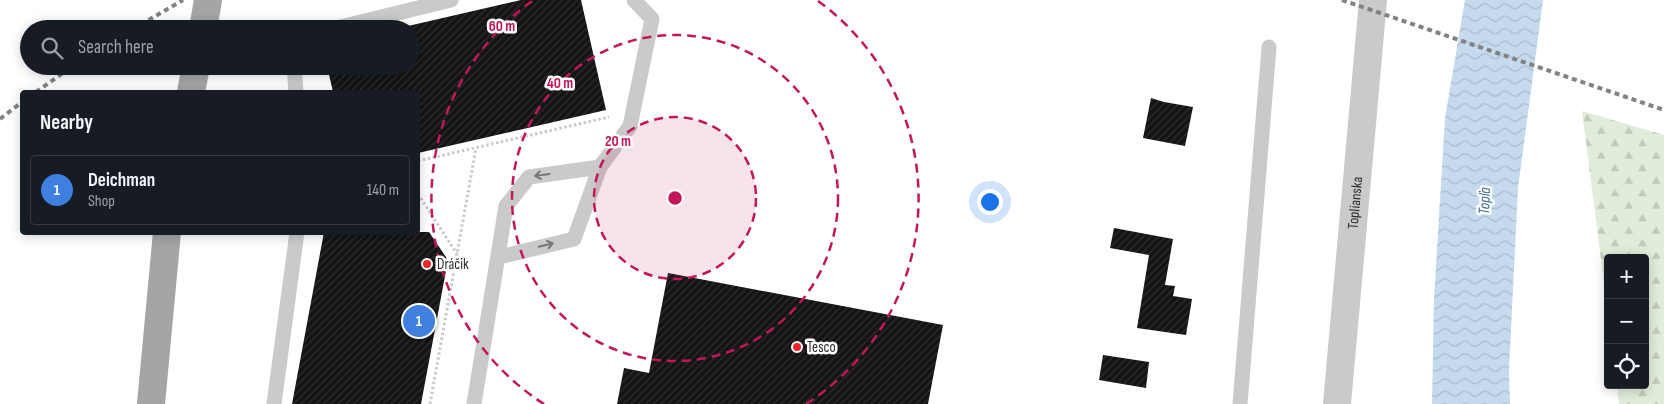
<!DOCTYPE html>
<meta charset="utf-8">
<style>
body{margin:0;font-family:"Sofia Sans Condensed",sans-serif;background:#20242c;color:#f1f3f6}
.controls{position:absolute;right:15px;bottom:15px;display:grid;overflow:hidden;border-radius:5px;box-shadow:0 2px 12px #0003}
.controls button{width:45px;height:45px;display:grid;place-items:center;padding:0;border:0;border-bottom:1px solid #363941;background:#171b24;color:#f1f3f6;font:25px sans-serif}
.you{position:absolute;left:989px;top:201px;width:18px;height:18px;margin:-12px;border:4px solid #fff;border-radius:50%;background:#1a73e8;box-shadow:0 0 0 8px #1a73e833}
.badge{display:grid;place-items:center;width:32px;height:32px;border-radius:50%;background:#8c9099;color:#fff;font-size:16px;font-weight:700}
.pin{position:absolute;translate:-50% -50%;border:2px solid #fff;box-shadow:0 1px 5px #0006}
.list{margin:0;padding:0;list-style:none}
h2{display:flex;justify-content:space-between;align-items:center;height:65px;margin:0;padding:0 20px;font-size:21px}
h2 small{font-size:16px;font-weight:400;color:#9ea1a6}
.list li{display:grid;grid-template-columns:32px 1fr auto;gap:15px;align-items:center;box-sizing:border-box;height:70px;margin:0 10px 10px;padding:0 10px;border:1px solid #363941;border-radius:5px}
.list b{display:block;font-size:19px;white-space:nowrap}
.list p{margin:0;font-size:16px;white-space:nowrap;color:#9ea1a6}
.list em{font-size:16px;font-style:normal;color:#9ea1a6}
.icon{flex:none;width:28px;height:28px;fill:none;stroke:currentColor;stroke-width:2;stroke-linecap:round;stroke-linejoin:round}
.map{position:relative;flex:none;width:1664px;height:404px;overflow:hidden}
.search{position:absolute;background:#171b24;box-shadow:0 2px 12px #0003;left:20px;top:20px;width:400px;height:55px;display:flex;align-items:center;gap:12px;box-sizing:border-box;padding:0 18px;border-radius:28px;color:#9ea1a6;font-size:19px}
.panel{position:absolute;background:#171b24;box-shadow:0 2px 12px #0003;left:20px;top:90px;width:400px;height:145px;border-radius:5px}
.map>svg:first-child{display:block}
.forest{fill:url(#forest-firs)}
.water{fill:url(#water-waves)}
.building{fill:url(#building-hatch)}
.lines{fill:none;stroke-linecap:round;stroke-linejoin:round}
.path{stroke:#cacaca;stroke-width:3;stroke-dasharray:2.5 2.5;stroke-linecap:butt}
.lane{stroke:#cacaca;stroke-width:15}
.street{stroke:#cacaca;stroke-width:28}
.primary{stroke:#a5a5a5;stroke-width:28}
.rail{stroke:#828282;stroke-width:4;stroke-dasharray:5 4;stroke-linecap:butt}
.oneway{stroke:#747474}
.ring{fill:none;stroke:#c2185b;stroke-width:2.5;stroke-dasharray:9 6}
.poi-dot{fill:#ed2729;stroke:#fff;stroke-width:2}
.labels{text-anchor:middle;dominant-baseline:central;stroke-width:5;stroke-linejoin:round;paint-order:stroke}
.street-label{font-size:15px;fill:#2d2d2d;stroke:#fff}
.poi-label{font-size:15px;fill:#2d2d2d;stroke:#fff;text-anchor:start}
.water-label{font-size:16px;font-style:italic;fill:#386a93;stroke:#fff}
.centre{fill:#c2185b;stroke:#fff;stroke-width:2.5}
.ring-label{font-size:15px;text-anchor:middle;font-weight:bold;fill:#c2185b;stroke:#fff;stroke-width:5;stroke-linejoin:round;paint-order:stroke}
</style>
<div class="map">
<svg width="1664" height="404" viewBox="0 0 1664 404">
<defs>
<pattern id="forest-firs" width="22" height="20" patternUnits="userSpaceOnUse" patternTransform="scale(1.25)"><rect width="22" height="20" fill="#e2ecda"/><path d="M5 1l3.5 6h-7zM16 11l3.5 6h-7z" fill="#c2cbbb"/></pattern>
<pattern id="water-waves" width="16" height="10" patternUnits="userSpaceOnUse" patternTransform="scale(1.25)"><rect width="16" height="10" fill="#c5dbed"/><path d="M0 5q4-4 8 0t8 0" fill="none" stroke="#aabccc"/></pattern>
<pattern id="building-hatch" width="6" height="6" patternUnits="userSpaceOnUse" patternTransform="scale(1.25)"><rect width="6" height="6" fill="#141414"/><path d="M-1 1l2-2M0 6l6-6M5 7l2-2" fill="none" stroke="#2e2e2e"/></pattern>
</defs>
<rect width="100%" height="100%" fill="#fff"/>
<path class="forest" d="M 1582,111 L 1664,135 L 1664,404 L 1619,404 L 1617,385 L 1645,385 L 1645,258 L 1608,258 L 1608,314 Z"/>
<path class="water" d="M 1465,0 L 1543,0 L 1518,188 L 1509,370 L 1510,404 L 1432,404 L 1434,298 L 1445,118 Z"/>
<path class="building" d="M 521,0 L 581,0 L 606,110 L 418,153 L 418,92 L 333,92 L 327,66 L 411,66 L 411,29 L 395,29 Z
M 1151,98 L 1164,102 L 1193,107 L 1185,146 L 1143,138 Z
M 1114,228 L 1173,239 L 1165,285 L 1175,286 L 1173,296 L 1192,299 L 1186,335 L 1137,328 L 1149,255 L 1110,248 Z
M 324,232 L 429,232 L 448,260 L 421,404 L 292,404 Z
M 668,273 L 943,325 L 928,404 L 617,404 L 624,368 L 649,373 Z
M 1103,355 L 1149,362 L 1146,388 L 1099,380 Z"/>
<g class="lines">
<path class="path" d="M 418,161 L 609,117
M 418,194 L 457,254
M 430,404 L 476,148"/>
<path class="lane" d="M 332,29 L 451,0
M 294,66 L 296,92
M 600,167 L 630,126 L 652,19 L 634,0
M 274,404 L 297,232
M 474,404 L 506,206 L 529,177 L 600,167 L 574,239 L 499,257
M 1240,404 L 1269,47"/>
<path class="street" id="s1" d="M 1337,404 L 1373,0"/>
<path class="primary" d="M 203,29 L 208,0
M 191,92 L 196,66
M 151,404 L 167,232"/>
<path class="rail" d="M 1342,0 L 1664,110
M 133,29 L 183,0
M 36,92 L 73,66
M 0,119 L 22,102"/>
</g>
<defs><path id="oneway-shaft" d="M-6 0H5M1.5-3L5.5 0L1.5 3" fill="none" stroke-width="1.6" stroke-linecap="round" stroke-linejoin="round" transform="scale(1.25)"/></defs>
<g class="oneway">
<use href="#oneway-shaft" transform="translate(542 175) rotate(172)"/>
<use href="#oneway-shaft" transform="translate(546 245) rotate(-13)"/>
</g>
<circle cx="675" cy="198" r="81" fill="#c2185b" fill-opacity=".12"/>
<g class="ring">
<circle cx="675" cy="198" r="81"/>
<circle cx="675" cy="198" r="163"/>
<path d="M544 404A244 244 0 0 1 532 1M818 1A244 244 0 0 1 806 404"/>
</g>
<g class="poi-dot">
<circle cx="427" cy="264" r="5"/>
<circle cx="797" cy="347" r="5"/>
</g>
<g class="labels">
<g class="street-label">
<text stroke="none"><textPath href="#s1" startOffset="202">Toplianska</textPath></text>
</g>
<g class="poi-label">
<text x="437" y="264">Dráčik</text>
<text x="807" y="347">Tesco</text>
</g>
<g class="water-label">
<text transform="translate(1485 201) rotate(-88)">Topľa</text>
</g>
</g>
<circle cx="675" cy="198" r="8" class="centre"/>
<g class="ring-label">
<text x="502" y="31">60 m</text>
<text x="560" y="88">40 m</text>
<text x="618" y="146">20 m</text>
</g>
</svg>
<div class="controls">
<button>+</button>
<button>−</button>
<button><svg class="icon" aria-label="locate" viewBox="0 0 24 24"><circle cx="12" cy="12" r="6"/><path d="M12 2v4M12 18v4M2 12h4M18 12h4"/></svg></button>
</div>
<div class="you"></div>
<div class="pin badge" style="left:419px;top:321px;background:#3f7fe0">1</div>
<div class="search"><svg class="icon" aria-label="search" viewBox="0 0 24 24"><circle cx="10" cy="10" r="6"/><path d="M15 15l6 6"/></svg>Search here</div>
<section class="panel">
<h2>Nearby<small></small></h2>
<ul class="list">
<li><span class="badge" style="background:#3f7fe0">1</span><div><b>Deichman</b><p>Shop</p></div><em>140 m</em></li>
</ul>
</section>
</div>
